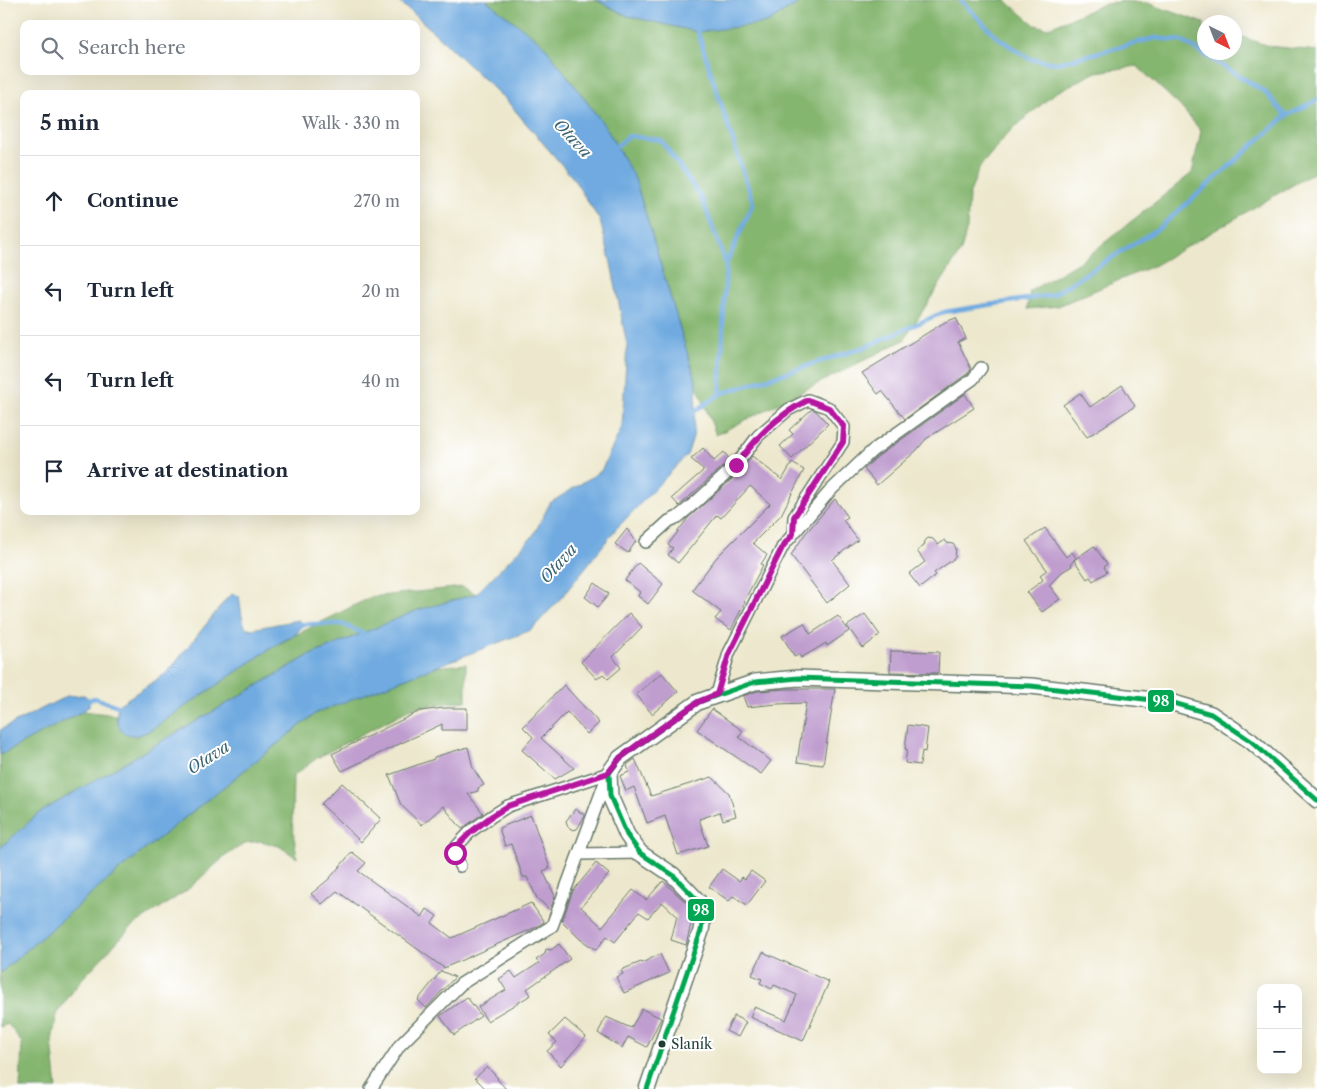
<!DOCTYPE html>
<meta charset="utf-8">
<style>
body{margin:0;font-family:"Libre Caslon Text",serif;background:#f2f2f3;color:#1f2937}
.controls{position:absolute;right:15px;bottom:15px;display:grid;overflow:hidden;border-radius:10px;box-shadow:0 5px 20px #0002}
.controls button{width:45px;height:45px;display:grid;place-items:center;padding:0;border:0;border-bottom:1px solid #e0e1e3;background:#fff;color:#1f2937;font:25px sans-serif}
.compass{position:absolute;left:1197px;top:15px;width:45px;height:45px;border-radius:50%;background:#fff;box-shadow:0 5px 20px #0002;rotate:138deg}
.stop{position:absolute;width:15px;height:15px;margin:-11px;border:4px solid #b5179e;border-radius:50%;background:#fff}
.stop.end{background:#b5179e;border-color:#fff;box-shadow:0 1px 5px #0008}
.list{margin:0;padding:0;list-style:none}
h2{display:flex;justify-content:space-between;align-items:center;height:65px;margin:0;padding:0 20px;font-size:21px}
h2 small{font-size:16px;font-weight:400;color:#747a83}
.list li{display:grid;grid-template-columns:32px 1fr auto;gap:15px;align-items:center;box-sizing:border-box;height:90px;padding:0 20px;border-top:1px solid #e0e1e3}
.list b{display:block;font-size:19px;white-space:nowrap}
.list em{font-size:16px;font-style:normal;color:#747a83}
.icon{flex:none;width:28px;height:28px;fill:none;stroke:currentColor;stroke-width:2;stroke-linecap:round;stroke-linejoin:round}
.map{position:relative;flex:none;width:1317px;height:1089px;overflow:hidden}
.search{position:absolute;background:#fff;box-shadow:0 5px 20px #0002;left:20px;top:20px;width:400px;height:55px;display:flex;align-items:center;gap:12px;box-sizing:border-box;padding:0 18px;border-radius:10px;color:#747a83;font-size:19px}
.panel{position:absolute;background:#fff;box-shadow:0 5px 20px #0002;left:20px;top:90px;width:400px;height:425px;border-radius:10px}
.map>svg:first-child{display:block}
.forest{fill:#85b670;stroke:#527a52}
.water{fill:#6faae0;stroke:#47748a}
.lines{fill:none;stroke-linecap:round;stroke-linejoin:round}
.stream{stroke:#6faae0;stroke-width:4.5}
.building{fill:#bf9dcf}
.minor-casing{stroke:#67796a;stroke-width:14}
.tertiary-casing{stroke:#67796a;stroke-width:18}
.minor{stroke:#fff;stroke-width:11}
.tertiary{stroke:#fff;stroke-width:15}
.bus-1-casing{stroke:#fff;stroke-width:9}
.bus-1{stroke:#00a651;stroke-width:5}
.route{stroke:#b5179e;stroke-width:6}
.bus-dot{fill:#1f3d34;stroke:#fff;stroke-width:2}
.labels{text-anchor:middle;dominant-baseline:central;stroke-width:4;stroke-linejoin:round;paint-order:stroke}
.bus-label{font-size:14px;fill:#1f3d34;stroke:#fff;text-anchor:start}
.water-label{font-size:16px;font-style:italic;fill:#3b6370;stroke:#fff}
.line-badge{stroke:#fff;stroke-width:2}
.badge-label{font-size:14px;text-anchor:middle;font-weight:bold;fill:#fff}
</style>
<div class="map">
<svg width="1317" height="1089" viewBox="0 0 1317 1089">
<rect width="100%" height="100%" fill="#fff"/>
<filter id="ink" filterUnits="userSpaceOnUse"><feTurbulence type="fractalNoise" baseFrequency=".02" numOctaves="2"/><feDisplacementMap in="SourceGraphic" scale="10" xChannelSelector="R" yChannelSelector="G"/><feConvolveMatrix kernelMatrix="1 2 1 2 8 2 1 2 1" color-interpolation-filters="sRGB"/></filter>
<filter id="wash" filterUnits="userSpaceOnUse"><feTurbulence type="fractalNoise" baseFrequency=".0096" numOctaves="4" result="noise"/><feDisplacementMap in="SourceGraphic" scale="20" xChannelSelector="R" yChannelSelector="G"/><feGaussianBlur stdDeviation="1.12" result="paint"/><feColorMatrix in="noise" values="0 0 0 0 0 0 0 0 0 0 0 0 0 0 0 0 0 1.4 0 .05"/><feComposite in="paint" operator="in"/></filter>
<g filter="url(#wash)">
<rect width="100%" height="100%" fill="#ede8cd"/>
<path class="forest" d="M 486,0 L 596,0 L 628,16 L 767,23 L 803,0 L 1005,0 L 1035,25 L 1047,28 L 1102,5 L 1121,1 L 1147,3 L 1204,23 L 1204,52 L 1234,52 L 1235,34 L 1268,46 L 1317,51 L 1317,171 L 1155,265 L 1058,306 L 1027,309 L 1030,291 L 1084,259 L 1192,173 L 1201,131 L 1180,106 L 1137,66 L 1096,72 L 1055,93 L 1008,133 L 979,168 L 969,196 L 967,228 L 961,251 L 904,340 L 716,435 L 697,385 L 635,179 L 605,126 L 543,45 Z
M 463,587 L 476,594 L 418,610 L 308,656 L 39,813 L 0,848 L 0,755 L 83,711 L 116,715 L 118,725 L 149,731 L 276,645 L 371,597 Z
M 466,664 L 466,701 L 414,707 L 317,758 L 293,776 L 292,822 L 297,858 L 279,846 L 261,841 L 245,843 L 224,857 L 186,891 L 132,926 L 81,980 L 57,1013 L 52,1041 L 57,1089 L 20,1089 L 22,1043 L 8,1024 L 0,1027 L 0,973 L 123,867 L 316,713 L 435,667 Z"/>
<path class="water" d="M 396,0 L 486,0 L 543,44 L 605,126 L 635,179 L 697,385 L 693,437 L 687,455 L 616,529 L 562,597 L 531,630 L 316,713 L 123,867 L 0,973 L 0,848 L 39,813 L 308,656 L 418,610 L 476,594 L 533,536 L 550,503 L 601,471 L 622,427 L 627,345 L 611,263 L 600,221 L 573,178 L 506,100 L 412,12 Z
M 596,0 L 803,0 L 767,23 L 698,32 L 628,16 Z
M 233,594 L 239,596 L 242,617 L 245,627 L 252,629 L 298,620 L 304,624 L 296,634 L 276,645 L 149,731 L 136,736 L 123,733 C 116,724 116,716 118,705 L 168,672 L 228,597 Z
M 84,695 L 89,699 L 89,706 L 83,711 L 0,755 L 0,730 L 67,696 Z"/>
<g class="lines">
<path class="stream" d="M 696,27 L 753,203 L 726,264
M 1286,116 L 1317,100
M 613,149 L 629,136 L 661,140 L 702,199 L 726,264 L 720,394
M 691,414 L 720,394 L 865,347 L 944,312 L 1052,295 L 1159,228 L 1286,116 L 1265,92 L 1182,41 L 1155,38 L 1057,63 L 1030,59 L 998,38 L 960,0
M 299,627 L 304,624 L 342,624 L 366,635
M 85,701 L 95,698 L 123,708"/>
</g>
<g id="blocks">
<path class="building" d="M 956,318 L 966,338 L 958,342 L 971,369 L 968,373 L 905,419 L 882,391 L 878,394 L 862,373 L 945,322 Z
M 1122,385 L 1135,406 L 1087,437 L 1063,405 L 1080,393 L 1090,407 Z
M 965,394 L 974,408 L 926,439 L 916,451 L 877,485 L 864,469 L 877,457 Z
M 812,409 L 816,411 L 828,424 L 792,459 L 780,446 L 793,434 L 789,430 Z
M 703,448 L 714,461 L 724,452 L 730,460 L 679,506 L 672,498 L 704,470 L 691,459 Z
M 752,456 L 782,480 L 792,463 L 804,470 L 781,515 L 753,543 L 767,555 L 761,564 L 763,565 L 744,601 L 745,602 L 731,630 L 715,619 L 721,612 L 692,590 L 716,558 L 770,504 L 750,486 L 721,518 L 717,515 L 678,563 L 668,555 L 673,548 L 668,545 L 688,518 L 741,471 Z
M 835,499 L 848,517 L 843,520 L 858,540 L 832,560 L 850,584 L 827,603 L 791,555 L 805,534 Z
M 1045,528 L 1066,557 L 1072,552 L 1076,558 L 1074,560 L 1094,546 L 1107,564 L 1104,567 L 1107,572 L 1093,581 L 1090,577 L 1087,579 L 1074,560 L 1071,564 L 1072,566 L 1062,572 L 1049,585 L 1060,599 L 1042,612 L 1027,592 L 1043,580 L 1040,575 L 1047,570 L 1026,541 Z
M 627,529 L 636,541 L 628,553 L 615,544 Z
M 928,538 L 933,539 L 938,545 L 945,540 L 947,543 L 953,544 L 956,548 L 955,558 L 934,573 L 936,575 L 920,588 L 909,574 L 925,562 L 917,551 L 924,546 L 925,541 Z
M 638,563 L 663,584 L 648,604 L 638,596 L 640,592 L 625,580 Z
M 595,583 L 609,594 L 598,607 L 585,597 Z
M 629,613 L 642,627 L 613,657 L 621,668 L 608,679 L 603,674 L 597,679 L 581,662 Z
M 865,614 L 880,635 L 863,648 L 847,626 Z
M 838,616 L 849,631 L 827,646 L 826,643 L 801,658 L 799,654 L 795,657 L 782,636 L 804,623 L 810,634 Z
M 891,651 L 939,652 L 938,673 L 890,672 Z
M 662,673 L 678,692 L 652,714 L 636,694 Z
M 564,685 L 599,723 L 587,734 L 567,712 L 541,738 L 574,768 L 555,779 L 522,750 L 533,737 L 523,727 Z
M 786,689 L 835,689 L 823,765 L 797,762 L 806,703 L 777,704 L 747,707 L 743,696 L 757,691 Z
M 444,708 L 467,708 L 467,730 L 442,730 L 442,724 L 342,771 L 332,754 L 420,711 Z
M 712,709 L 743,731 L 739,737 L 771,761 L 761,774 L 697,730 Z
M 908,725 L 928,728 L 925,752 L 922,751 L 920,765 L 905,763 L 907,749 L 905,749 Z
M 468,747 L 473,768 L 484,785 L 478,788 L 478,791 L 468,794 L 483,813 L 462,829 L 443,806 L 422,825 L 401,805 L 389,775 L 434,759 L 434,757 Z
M 635,759 L 651,796 L 712,777 L 729,793 L 736,816 L 723,820 L 720,812 L 699,819 L 708,846 L 678,855 L 665,816 L 647,823 L 634,787 L 626,791 L 620,776 L 629,772 L 627,765 Z
M 342,783 L 381,819 L 361,842 L 321,804 Z
M 575,809 L 585,815 L 579,826 L 577,829 L 573,830 L 568,827 L 566,821 Z
M 531,815 L 550,868 L 543,871 L 555,896 L 550,910 L 537,898 L 527,877 L 523,877 L 511,844 L 505,846 L 499,828 Z
M 352,852 L 366,863 L 358,871 L 422,917 L 427,909 L 437,916 L 432,923 L 452,938 L 531,903 L 544,922 L 534,928 L 444,968 L 337,891 L 322,904 L 311,894 L 329,879 Z
M 596,863 L 609,874 L 581,907 L 602,927 L 633,890 L 646,900 L 663,881 L 690,906 L 693,916 L 686,945 L 671,940 L 677,916 L 662,902 L 648,918 L 639,912 L 615,942 L 607,936 L 596,950 L 580,939 L 562,921 L 573,891 Z
M 722,869 L 739,881 L 742,877 L 745,879 L 751,871 L 765,881 L 747,905 L 733,896 L 729,901 L 709,887 Z
M 559,944 L 570,959 L 527,989 L 531,995 L 487,1021 L 478,1007 L 506,990 L 499,979 L 511,971 L 516,978 L 539,963 L 536,960 L 545,954 L 546,949 L 551,950 Z
M 763,952 L 829,982 L 803,1041 L 750,1017 L 754,1007 L 786,1020 L 797,995 L 774,985 L 772,989 L 760,983 L 762,979 L 752,975 Z
M 660,954 L 669,973 L 624,993 L 616,977 L 623,974 L 621,970 L 641,962 L 642,963 Z
M 441,971 L 455,977 L 426,1008 L 418,1000 Z
M 467,997 L 481,1016 L 454,1035 L 440,1016 Z
M 642,1009 L 661,1018 L 647,1047 L 628,1037 L 622,1048 L 598,1033 L 606,1017 L 631,1028 Z
M 734,1016 L 746,1022 L 738,1037 L 726,1031 Z
M 565,1019 L 586,1037 L 561,1066 L 547,1051 L 557,1042 L 549,1035 Z
M 487,1067 L 498,1078 L 497,1079 L 506,1089 L 486,1089 L 475,1078 Z"/>
</g>
</g>
<g filter="url(#ink)">
<use href="#blocks" fill-opacity="0" stroke="#67796a" stroke-width="1"/>
<g class="lines">
<g class="minor-casing">
<path id="minor" d="M 646,542 L 669,521 L 678,517 L 697,501 L 736,465 L 758,436 L 788,410 L 808,400 L 829,408 L 844,427 L 843,442 L 794,517 L 793,534
M 717,694 L 729,653 L 783,546 L 830,491 L 872,451 L 973,379 L 981,368
M 579,854 L 640,853
M 460,866 L 455,853 L 457,846 L 471,831 L 492,816 L 508,806 L 609,773
M 371,1089 L 400,1045 L 461,984 L 552,926 L 607,777"/>
</g>
<g class="tertiary-casing">
<path id="tertiary" d="M 647,1089 L 701,931 L 703,916 L 698,901 L 673,875 L 640,853 L 627,835 L 610,796 L 609,773 L 620,758 L 698,702 L 755,682 L 798,678 L 1031,686 L 1170,702 L 1211,714 L 1251,741 L 1317,800"/>
</g>
<use href="#minor" class="minor"/>
<use href="#tertiary" class="tertiary"/>
<g class="bus-1-casing">
<path id="bus-1" d="M 647,1089 L 701,931 L 703,916 L 698,901 L 673,875 L 640,853 L 627,835 L 610,796 L 609,773 L 620,758 L 698,702 L 755,682 L 798,678 L 1031,686 L 1170,702 L 1211,714 L 1251,741 L 1317,800"/>
</g>
<use href="#bus-1" class="bus-1"/>
</g>
</g>
<g class="lines" filter="url(#ink)">
<path class="route" d="M 455,853 L 457,846 L 471,832 L 492,816 L 508,806 L 608,773 L 620,758 L 640,743 L 698,702 L 717,694 L 729,654 L 783,546 L 793,534 L 794,517 L 843,442 L 844,427 L 829,408 L 808,400 C 775,417 758,436 736,465"/>
</g>
<circle class="bus-dot" cx="662" cy="1044" r="4.5"/>
<g class="labels">
<g class="bus-label">
<text x="671" y="1044">Slaník</text>
</g>
<g class="water-label">
<text transform="translate(573 138) rotate(47)">Otava</text>
<text transform="translate(558 563) rotate(-48)">Otava</text>
<text transform="translate(208 757) rotate(-33)">Otava</text>
</g>
</g>
<g class="line-badge">
<rect x="1147" y="689" width="28" height="24" rx="5" fill="#00a651"/>
<rect x="687" y="898" width="28" height="24" rx="5" fill="#00a651"/>
</g>
<g class="badge-label">
<text x="1161" y="706">98</text>
<text x="701" y="915">98</text>
</g>
</svg>
<div class="controls">
<button>+</button>
<button>−</button>
</div>
<svg class="compass" viewBox="-18 -18 36 36"><path d="M0-13l5 13h-10z" fill="#e53935"/><path d="M0 13l5-13h-10z" fill="#747a83"/></svg>
<div class="stop" style="left:455px;top:853px"></div>
<div class="stop end" style="left:736px;top:465px"></div>
<div class="search"><svg class="icon" aria-label="search" viewBox="0 0 24 24"><circle cx="10" cy="10" r="6"/><path d="M15 15l6 6"/></svg>Search here</div>
<section class="panel">
<h2>5 min<small>Walk · 330 m</small></h2>
<ul class="list">
<li><svg class="icon" aria-label="ahead" viewBox="0 0 24 24"><path d="M12 20V5M6 11l6-6 6 6"/></svg><div><b>Continue</b></div><em>270 m</em></li>
<li><svg class="icon" aria-label="left" viewBox="0 0 24 24"><path d="M17 20v-9H6M10 6l-5 5 5 5"/></svg><div><b>Turn left</b></div><em>20 m</em></li>
<li><svg class="icon" aria-label="left" viewBox="0 0 24 24"><path d="M17 20v-9H6M10 6l-5 5 5 5"/></svg><div><b>Turn left</b></div><em>40 m</em></li>
<li><svg class="icon" aria-label="arrive" viewBox="0 0 24 24"><path d="M6 21V4h12l-3 4 3 4H6"/></svg><div><b>Arrive at destination</b></div></li>
</ul>
</section>
</div>
